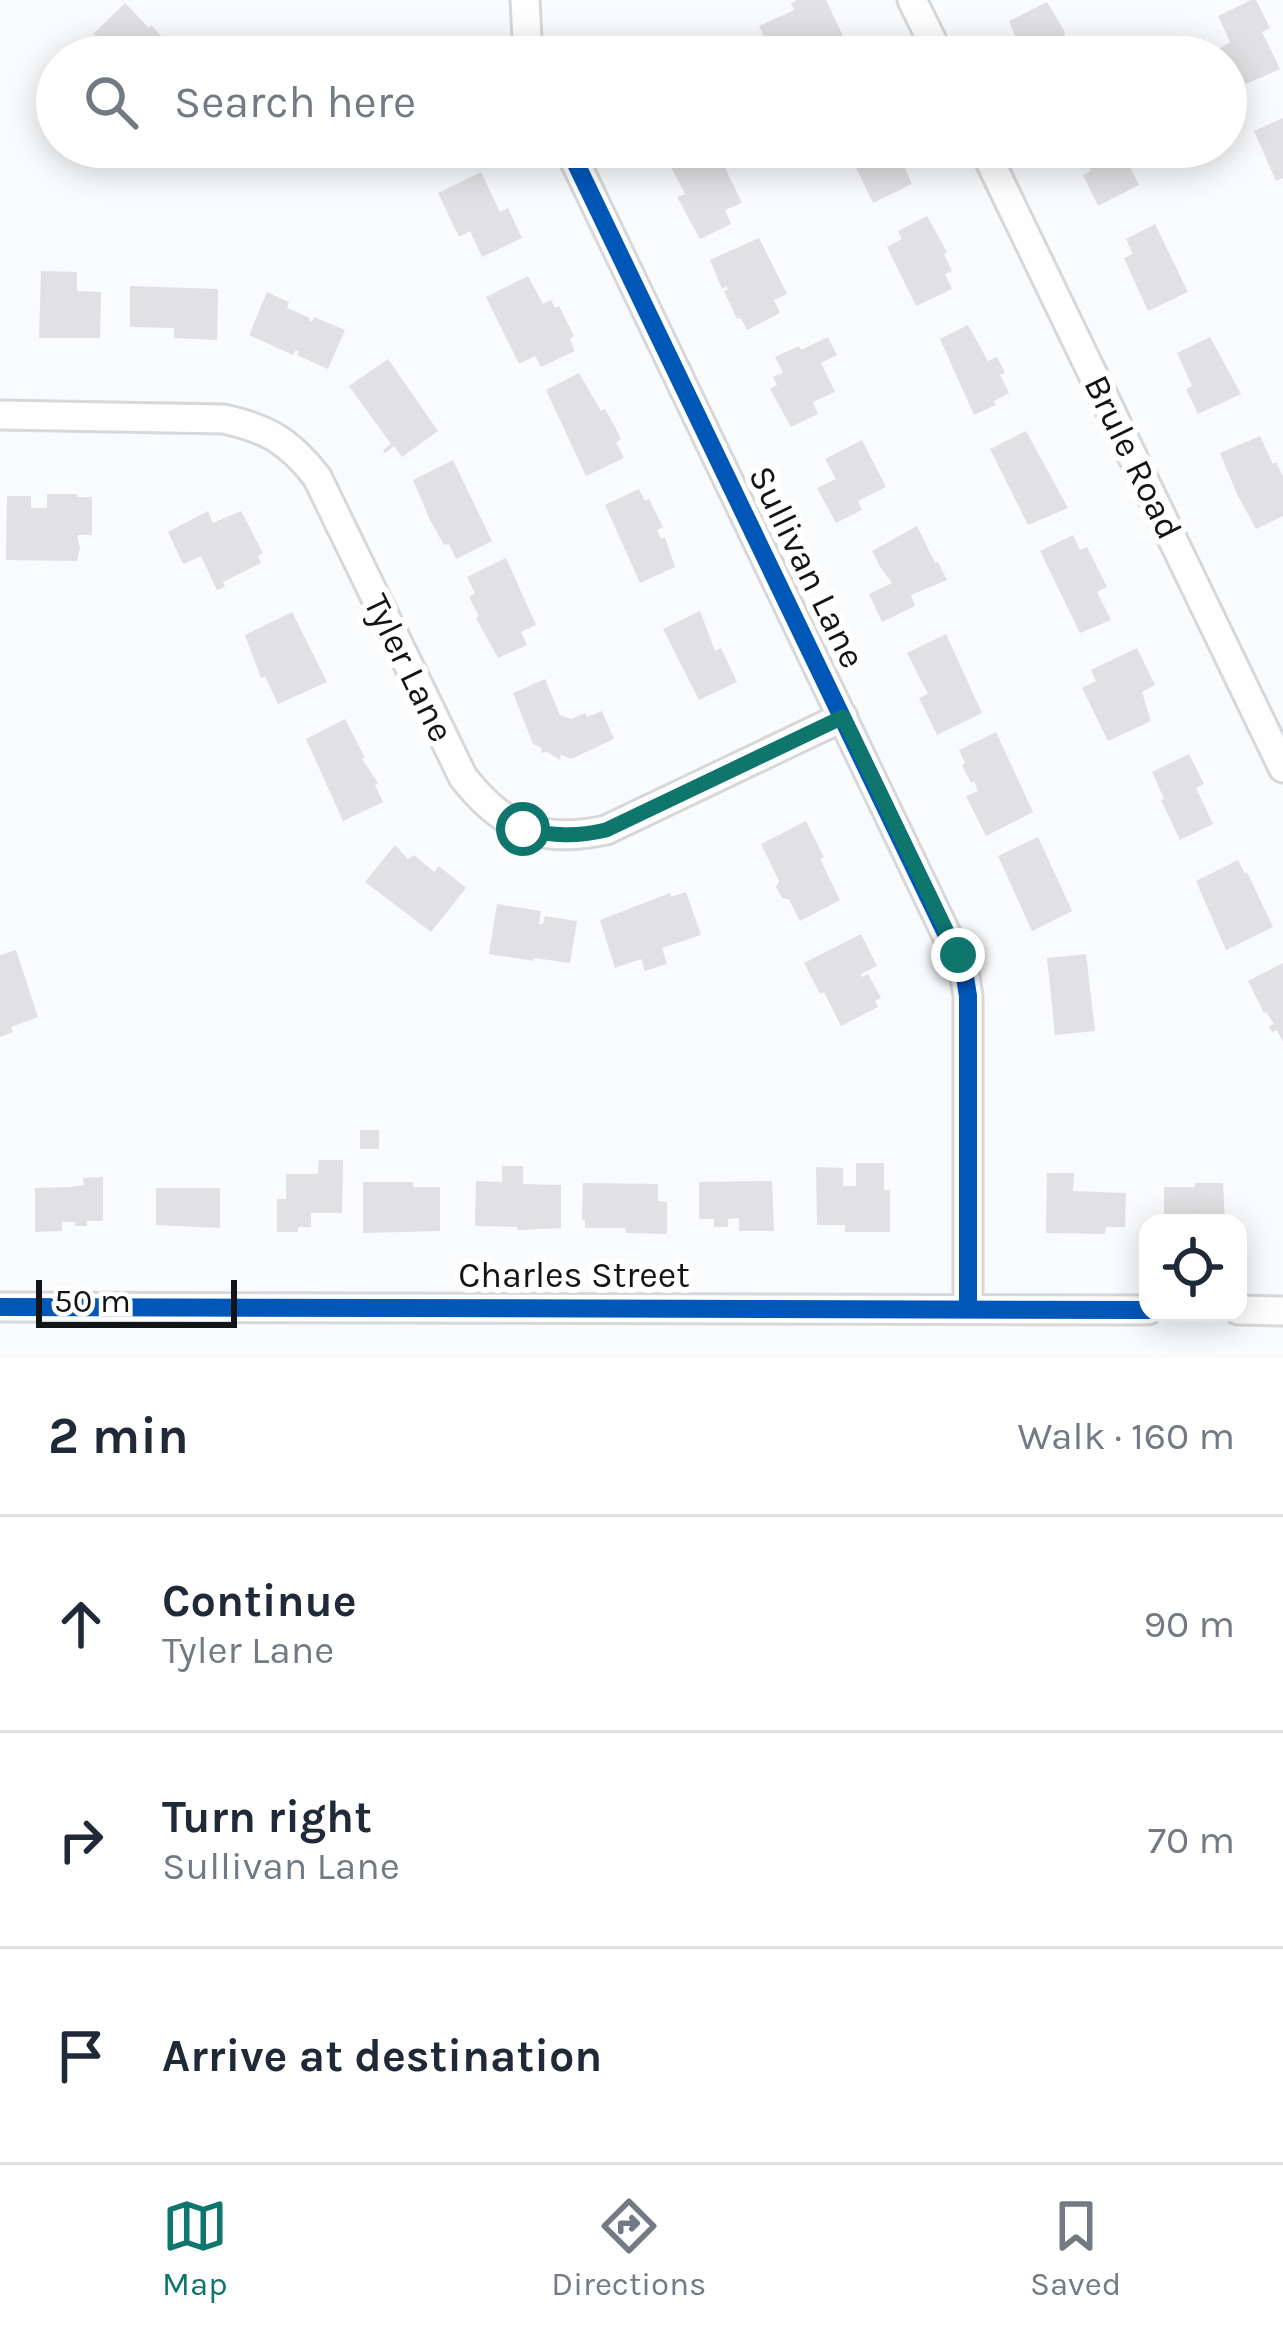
<!DOCTYPE html>
<meta charset="utf-8">
<style>
body{margin:0;font-family:Karla,sans-serif;background:#f6f6f7;color:#1f2937}
.controls{position:absolute;right:36px;bottom:36px;display:grid;overflow:hidden;border-radius:24px;box-shadow:0 6px 30px #0003}
.controls button{width:108px;height:108px;display:grid;place-items:center;padding:0;border:0;border-bottom:3px solid #e0e1e3;background:#fff;color:#1f2937;font:60px sans-serif}
.scale{position:absolute;left:36px;bottom:30px;width:201px;box-sizing:border-box;padding-left:12px;border:6px solid #131417;border-top:0;font-size:33px;line-height:42px;white-space:nowrap;color:#131417;-webkit-text-stroke:9px #fff;paint-order:stroke}
.stop{position:absolute;width:36px;height:36px;margin:-27px;border:9px solid #0f766e;border-radius:50%;background:#fff}
.stop.end{background:#0f766e;border-color:#fff;box-shadow:0 3px 12px #0008}
.list{margin:0;padding:0;list-style:none}
h2{display:flex;justify-content:space-between;align-items:center;height:156px;margin:0;padding:0 48px;font-size:51px}
h2 small{font-size:39px;font-weight:400;color:#747a83}
.list li{display:grid;grid-template-columns:78px 1fr auto;gap:36px;align-items:center;box-sizing:border-box;height:216px;padding:0 48px;border-top:3px solid #e0e1e3}
.list b{display:block;font-size:45px;white-space:nowrap}
.list p{margin:0;font-size:39px;white-space:nowrap;color:#747a83}
.list em{font-size:39px;font-style:normal;color:#747a83}
.icon{flex:none;width:66px;height:66px;fill:none;stroke:currentColor;stroke-width:2;stroke-linecap:round;stroke-linejoin:round}
.map{position:relative;flex:none;width:1283px;height:1358px;overflow:hidden}
.search{position:absolute;background:#fff;box-shadow:0 6px 30px #0003;left:36px;right:36px;top:36px;height:132px;display:flex;align-items:center;gap:30px;box-sizing:border-box;padding:0 42px;border-radius:66px;color:#747a83;font-size:45px}
.sheet{height:804px;background:#fff}
nav{display:flex;justify-content:space-around;align-items:center;box-sizing:border-box;height:168px;border-top:3px solid #e0e1e3;background:#fff;font-size:33px;color:#747a83}
nav a{display:grid;justify-items:center;gap:6px}
nav .on{color:#0f766e}
.map>svg:first-child{display:block}
.building{fill:#e1e0e2}
.lines{fill:none;stroke-linecap:round;stroke-linejoin:round}
.street-casing{stroke:#d6d8da;stroke-width:33}
.street{stroke:#fefeff;stroke-width:27}
.cycleway-casing{stroke:#fff;stroke-width:26}
.cycleway{stroke:#0057b8;stroke-width:18}
.route{stroke:#0f766e;stroke-width:15}
.labels{text-anchor:middle;dominant-baseline:central;stroke-width:12;stroke-linejoin:round;paint-order:stroke}
.street-label{font-size:36px;fill:#131417;stroke:#fff}
</style>
<div class="map">
<svg width="1283" height="1358" viewBox="0 0 1283 1358">
<rect width="100%" height="100%" fill="#fafbfd"/>
<path class="building" d="M 797,0 L 826,0 L 844,38 L 805,57 L 774,57 L 759,26 L 794,10 L 791,3 Z
M 1251,0 L 1256,0 L 1270,28 L 1262,32 L 1280,69 L 1246,84 L 1241,73 L 1226,80 L 1226,57 L 1206,57 L 1230,42 L 1218,16 Z
M 1047,2 L 1065,32 L 1064,36 L 1074,57 L 1027,57 L 1015,36 L 1009,21 Z
M 125,3 L 149,28 L 151,25 L 166,41 L 164,43 L 166,45 L 170,41 L 185,57 L 116,57 L 93,34 Z
M 1283,118 L 1283,178 L 1276,181 L 1254,131 Z
M 693,147 L 715,147 L 742,203 L 725,210 L 731,224 L 700,239 L 677,197 L 685,194 L 667,159 Z
M 846,147 L 895,147 L 912,184 L 873,203 Z
M 1079,147 L 1120,147 L 1139,185 L 1098,206 L 1083,175 L 1091,171 Z
M 481,172 L 500,212 L 508,208 L 522,238 L 482,257 L 470,231 L 459,237 L 438,193 Z
M 927,216 L 947,252 L 944,254 L 952,271 L 945,274 L 952,289 L 916,306 L 887,247 L 902,239 L 898,231 Z
M 1155,224 L 1188,292 L 1148,311 L 1124,258 L 1133,254 L 1126,239 Z
M 759,238 L 787,294 L 774,300 L 780,313 L 747,330 L 741,318 L 737,319 L 724,291 L 728,290 L 726,286 L 722,289 L 710,260 Z
M 41,271 L 77,272 L 77,291 L 101,292 L 100,338 L 39,338 Z
M 528,276 L 543,304 L 551,300 L 555,308 L 559,306 L 574,336 L 570,339 L 575,351 L 541,367 L 535,356 L 519,364 L 486,297 Z
M 130,286 L 218,289 L 217,340 L 174,338 L 174,328 L 130,327 Z
M 267,292 L 289,302 L 287,308 L 310,318 L 309,320 L 312,322 L 314,317 L 345,330 L 328,369 L 297,355 L 299,352 L 296,350 L 293,355 L 249,335 Z
M 968,325 L 988,361 L 997,357 L 1005,373 L 1000,375 L 1009,393 L 994,401 L 996,405 L 974,415 L 940,339 Z
M 828,337 L 837,355 L 821,363 L 835,392 L 813,402 L 818,414 L 791,427 L 770,389 L 777,385 L 773,377 L 783,373 L 775,357 L 799,346 L 801,350 Z
M 1210,337 L 1241,394 L 1198,414 L 1186,389 L 1192,386 L 1177,353 Z
M 388,359 L 438,431 L 402,457 L 394,446 L 385,453 L 383,450 L 391,444 L 349,386 Z
M 579,373 L 601,411 L 605,409 L 613,423 L 621,439 L 616,442 L 624,458 L 586,476 L 546,390 Z
M 1026,431 L 1068,508 L 1028,525 L 990,449 Z
M 1260,436 L 1273,464 L 1276,462 L 1283,476 L 1283,516 L 1256,529 L 1237,494 L 1220,453 Z
M 862,440 L 886,487 L 858,501 L 862,510 L 836,523 L 817,488 L 836,479 L 825,459 Z
M 453,460 L 492,541 L 456,559 L 449,544 L 444,545 L 430,520 L 413,480 Z
M 639,489 L 645,501 L 649,499 L 663,527 L 657,530 L 661,539 L 665,537 L 675,567 L 640,583 L 605,505 Z
M 47,494 L 77,494 L 77,497 L 92,497 L 92,535 L 77,535 L 80,548 L 77,561 L 6,560 L 7,496 L 31,496 L 31,508 L 47,508 Z
M 208,511 L 213,523 L 241,511 L 263,553 L 258,556 L 261,563 L 223,582 L 225,587 L 217,590 L 201,556 L 183,564 L 168,532 Z
M 917,526 L 935,563 L 938,562 L 947,580 L 911,595 L 915,606 L 882,622 L 869,594 L 892,583 L 880,567 L 872,551 Z
M 1073,535 L 1080,550 L 1087,547 L 1107,587 L 1097,592 L 1111,620 L 1080,633 L 1040,551 Z
M 506,558 L 536,625 L 521,632 L 527,645 L 498,658 L 476,618 L 479,616 L 469,597 L 475,593 L 467,577 Z
M 700,611 L 715,651 L 721,648 L 737,682 L 699,700 L 663,629 Z
M 292,612 L 327,682 L 278,704 L 265,676 L 261,678 L 245,635 Z
M 946,634 L 982,713 L 937,735 L 919,698 L 928,694 L 907,653 Z
M 1137,648 L 1155,685 L 1142,692 L 1151,721 L 1108,741 L 1082,688 L 1096,681 L 1091,670 Z
M 545,679 L 560,715 L 571,719 L 585,713 L 587,717 L 602,711 L 614,739 L 571,759 L 561,755 L 560,760 L 547,752 L 541,753 L 542,748 L 533,744 L 513,693 Z
M 345,719 L 365,758 L 362,759 L 378,783 L 375,785 L 383,802 L 343,821 L 306,739 Z
M 996,732 L 1033,812 L 986,836 L 966,796 L 978,791 L 974,781 L 971,783 L 962,765 L 965,763 L 959,750 Z
M 1189,754 L 1204,784 L 1196,788 L 1213,824 L 1180,840 L 1161,800 L 1164,799 L 1152,772 Z
M 806,821 L 824,857 L 820,859 L 840,900 L 800,921 L 789,900 L 782,898 L 776,887 L 779,881 L 761,844 Z
M 1038,837 L 1072,911 L 1032,931 L 998,856 Z
M 395,845 L 408,859 L 414,855 L 434,872 L 439,866 L 466,888 L 431,932 L 365,882 Z
M 1238,860 L 1245,874 L 1247,872 L 1273,927 L 1226,950 L 1196,881 Z
M 686,892 L 701,935 L 662,948 L 667,964 L 645,971 L 641,959 L 615,968 L 600,920 L 670,893 L 671,897 Z
M 497,904 L 541,911 L 539,924 L 543,924 L 545,916 L 577,921 L 570,963 L 534,958 L 534,961 L 489,954 Z
M 861,934 L 877,966 L 861,974 L 862,977 L 868,974 L 881,998 L 875,1001 L 878,1007 L 841,1026 L 824,992 L 820,994 L 804,963 Z
M 16,950 L 38,1017 L 11,1027 L 13,1032 L 0,1037 L 0,955 Z
M 1086,954 L 1095,1031 L 1055,1035 L 1047,958 Z
M 1283,963 L 1283,1042 L 1277,1030 L 1272,1032 L 1269,1026 L 1274,1024 L 1266,1012 L 1264,1013 L 1248,981 Z
M 360,1130 L 379,1130 L 379,1149 L 360,1149 Z
M 319,1160 L 343,1160 L 342,1213 L 311,1213 L 311,1227 L 298,1227 L 298,1232 L 277,1232 L 277,1199 L 286,1199 L 286,1174 L 318,1174 Z
M 856,1163 L 884,1163 L 884,1190 L 890,1190 L 890,1232 L 845,1232 L 845,1225 L 817,1225 L 816,1167 L 843,1168 L 843,1186 L 856,1186 Z
M 502,1166 L 523,1166 L 523,1184 L 561,1185 L 561,1228 L 521,1230 L 517,1230 L 517,1227 L 475,1226 L 476,1181 L 502,1182 Z
M 1047,1173 L 1074,1173 L 1073,1191 L 1126,1193 L 1125,1227 L 1106,1227 L 1105,1234 L 1046,1233 Z
M 103,1177 L 103,1221 L 87,1221 L 87,1226 L 75,1226 L 75,1222 L 62,1222 L 62,1231 L 35,1232 L 35,1188 L 71,1187 L 84,1185 L 83,1178 Z
M 772,1181 L 774,1231 L 739,1231 L 739,1218 L 728,1219 L 728,1227 L 714,1227 L 714,1219 L 699,1219 L 699,1182 Z
M 363,1182 L 413,1182 L 413,1187 L 440,1187 L 440,1231 L 363,1233 Z
M 583,1183 L 658,1184 L 658,1201 L 667,1202 L 667,1234 L 626,1233 L 625,1228 L 585,1228 L 585,1220 L 582,1220 Z
M 1195,1183 L 1223,1183 L 1225,1223 L 1164,1223 L 1164,1187 L 1195,1187 Z
M 156,1188 L 220,1188 L 220,1228 L 156,1225 Z"/>
<g class="lines">
<g class="street-casing">
<path id="street" d="M 525,0 L 528,57
M 912,0 L 940,57
M 568,147 L 964,971 L 968,996 L 968,1309
M 983,147 L 1283,768
M 0,415 L 224,419 C 268,429 289,441 317,477 L 463,777 C 503,829 542,844 606,830 L 843,717
M 0,1307 L 1148,1310
M 1238,1310 L 1283,1311"/>
</g>
<use href="#street" class="street"/>
<g class="cycleway-casing">
<path id="cycleway" d="M 568,147 L 964,971 L 968,996 L 968,1309
M 0,1307 L 1148,1310"/>
</g>
<use href="#cycleway" class="cycleway"/>
</g>
<g class="lines">
<path class="route" d="M 523,829 C 553,836 576,837 606,830 L 843,717 L 958,955"/>
</g>
<g class="labels">
<g class="street-label">
<text transform="translate(1133 457) rotate(64)">Brule Road</text>
<text transform="translate(807 567) rotate(64)">Sullivan Lane</text>
<text transform="translate(409 668) rotate(64)">Tyler Lane</text>
<text x="574" y="1275">Charles Street</text>
</g>
</g>
</svg>
<div class="controls">
<button><svg class="icon" aria-label="locate" viewBox="0 0 24 24"><circle cx="12" cy="12" r="6"/><path d="M12 2v4M12 18v4M2 12h4M18 12h4"/></svg></button>
</div>
<div class="scale">50 m</div>
<div class="stop" style="left:523px;top:829px"></div>
<div class="stop end" style="left:958px;top:955px"></div>
<div class="search"><svg class="icon" aria-label="search" viewBox="0 0 24 24"><circle cx="10" cy="10" r="6"/><path d="M15 15l6 6"/></svg>Search here</div>
</div>
<section class="sheet">
<h2>2 min<small>Walk · 160 m</small></h2>
<ul class="list">
<li><svg class="icon" aria-label="ahead" viewBox="0 0 24 24"><path d="M12 20V5M6 11l6-6 6 6"/></svg><div><b>Continue</b><p>Tyler Lane</p></div><em>90 m</em></li>
<li><svg class="icon" aria-label="right" viewBox="0 0 24 24"><path d="M7 20v-9h11M14 6l5 5-5 5"/></svg><div><b>Turn right</b><p>Sullivan Lane</p></div><em>70 m</em></li>
<li><svg class="icon" aria-label="arrive" viewBox="0 0 24 24"><path d="M6 21V4h12l-3 4 3 4H6"/></svg><div><b>Arrive at destination</b></div></li>
</ul>
</section>
<nav>
<a class="on"><svg class="icon" aria-label="map" viewBox="0 0 24 24"><path d="M3 6l6-2 6 2 6-2v14l-6 2-6-2-6 2zM9 4v14M15 6v14"/></svg>Map</a>
<a><svg class="icon" aria-label="directions" viewBox="0 0 24 24"><path d="M12 3l9 9-9 9-9-9zM9 14v-3h6M13 9l2 2-2 2"/></svg>Directions</a>
<a><svg class="icon" aria-label="saved" viewBox="0 0 24 24"><path d="M7 4h10v16l-5-4-5 4z"/></svg>Saved</a>
</nav>
